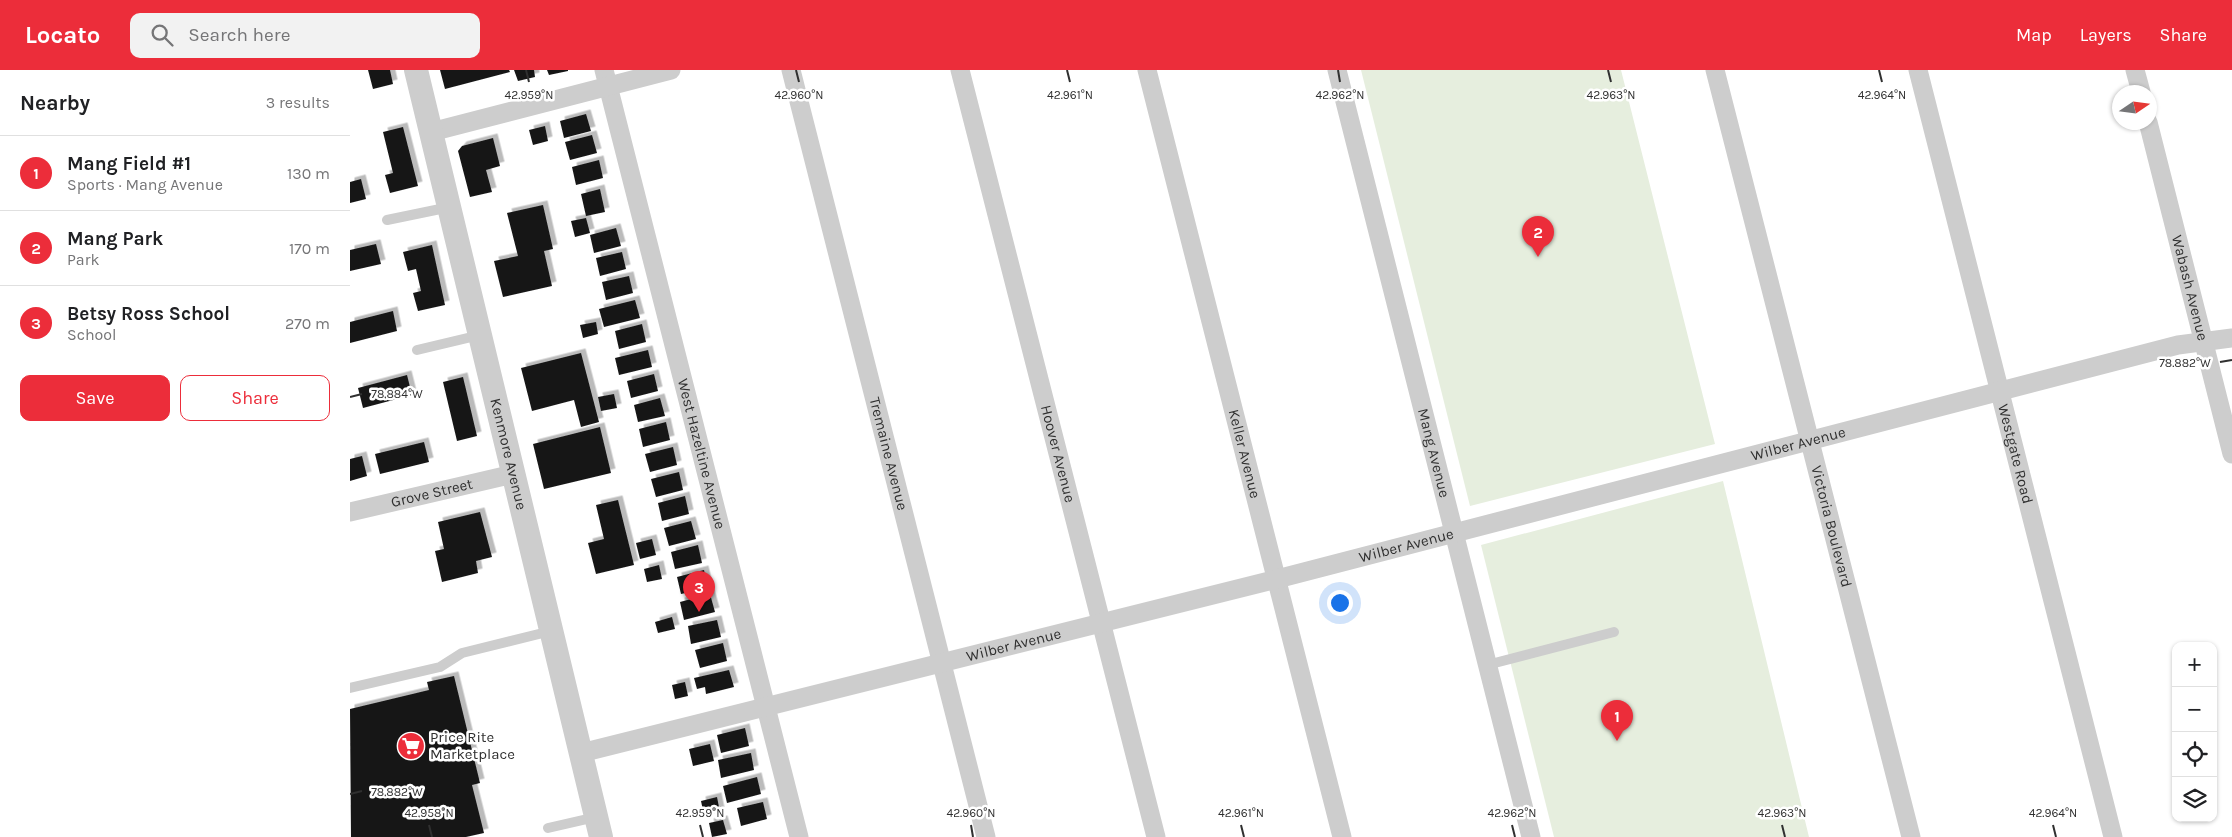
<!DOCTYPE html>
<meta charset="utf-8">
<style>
body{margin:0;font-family:Karla,sans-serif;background:#f2f2f2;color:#202124}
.controls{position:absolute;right:15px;bottom:15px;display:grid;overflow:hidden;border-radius:10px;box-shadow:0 1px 4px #0004}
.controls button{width:45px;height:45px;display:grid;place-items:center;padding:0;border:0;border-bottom:1px solid #e0e0e0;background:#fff;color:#202124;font:25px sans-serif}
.compass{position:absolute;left:1762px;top:15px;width:45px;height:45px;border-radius:50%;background:#fff;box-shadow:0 1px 4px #0004;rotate:77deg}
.you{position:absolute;left:989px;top:532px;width:18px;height:18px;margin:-12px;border:4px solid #fff;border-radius:50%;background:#1a73e8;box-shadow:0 0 0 8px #1a73e833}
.badge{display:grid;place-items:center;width:32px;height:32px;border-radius:50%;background:#ec2d3a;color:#fff;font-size:16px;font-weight:700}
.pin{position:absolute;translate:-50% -41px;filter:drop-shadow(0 1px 2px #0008)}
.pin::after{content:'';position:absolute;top:26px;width:18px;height:15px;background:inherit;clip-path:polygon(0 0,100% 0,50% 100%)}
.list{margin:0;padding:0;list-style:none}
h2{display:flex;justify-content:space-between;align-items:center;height:65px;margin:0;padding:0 20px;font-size:21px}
h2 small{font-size:16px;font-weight:400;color:#757577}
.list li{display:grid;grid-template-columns:32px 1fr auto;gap:15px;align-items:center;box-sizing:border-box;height:75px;padding:0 20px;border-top:1px solid #e0e0e0}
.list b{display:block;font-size:19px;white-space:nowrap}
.list p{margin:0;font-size:16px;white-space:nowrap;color:#757577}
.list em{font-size:16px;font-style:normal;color:#757577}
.actions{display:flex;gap:10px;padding:15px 20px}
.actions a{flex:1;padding:11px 0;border:1px solid #ec2d3a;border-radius:10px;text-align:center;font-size:18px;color:#ec2d3a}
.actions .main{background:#ec2d3a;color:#fff}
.icon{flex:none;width:28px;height:28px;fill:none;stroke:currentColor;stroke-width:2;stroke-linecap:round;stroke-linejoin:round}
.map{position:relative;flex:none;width:1882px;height:767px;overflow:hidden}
header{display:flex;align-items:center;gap:30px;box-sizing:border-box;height:70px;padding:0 25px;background:#ec2d3a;color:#fff}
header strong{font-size:24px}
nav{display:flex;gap:28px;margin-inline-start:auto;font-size:18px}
.search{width:350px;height:45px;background:#f2f2f2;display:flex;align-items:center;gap:12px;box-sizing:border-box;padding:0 18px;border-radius:10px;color:#757577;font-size:19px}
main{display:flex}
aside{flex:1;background:#fff}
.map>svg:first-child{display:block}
.green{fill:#e6eede}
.building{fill:#171717;filter:url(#shadow)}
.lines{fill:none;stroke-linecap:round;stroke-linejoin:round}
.service{stroke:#cdcdcd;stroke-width:10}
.minor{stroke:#cdcdcd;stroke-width:19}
.tertiary{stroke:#cdcdcd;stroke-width:24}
.ticks{fill:none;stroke:#303030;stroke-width:2}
.labels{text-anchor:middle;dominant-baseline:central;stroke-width:5;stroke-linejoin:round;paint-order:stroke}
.street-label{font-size:15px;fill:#303030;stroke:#fff}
.poi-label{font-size:15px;fill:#303030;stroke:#fff;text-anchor:start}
.ticks-label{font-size:12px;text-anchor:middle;fill:#303030;stroke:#fff;stroke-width:5;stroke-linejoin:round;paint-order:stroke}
</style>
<header>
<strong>Locato</strong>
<div class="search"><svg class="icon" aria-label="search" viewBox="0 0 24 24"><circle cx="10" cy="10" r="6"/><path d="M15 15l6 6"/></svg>Search here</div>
<nav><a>Map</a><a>Layers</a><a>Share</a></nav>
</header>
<main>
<aside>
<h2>Nearby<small>3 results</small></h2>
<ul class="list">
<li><span class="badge">1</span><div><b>Mang Field #1</b><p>Sports · Mang Avenue</p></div><em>130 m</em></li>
<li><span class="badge">2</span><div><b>Mang Park</b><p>Park</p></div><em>170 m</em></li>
<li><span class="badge">3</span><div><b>Betsy Ross School</b><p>School</p></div><em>270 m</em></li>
</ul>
<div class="actions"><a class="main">Save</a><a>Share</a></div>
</aside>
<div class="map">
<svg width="1882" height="767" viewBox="0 0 1882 767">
<defs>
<filter id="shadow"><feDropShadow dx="4.5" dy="-4.5" stdDeviation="0" flood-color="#0004"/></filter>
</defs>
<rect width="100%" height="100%" fill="#fff"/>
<path class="green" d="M 1011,0 L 1271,0 L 1365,374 L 1120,436 Z
M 1373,411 L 1459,767 L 1204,767 L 1131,475 Z"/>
<path class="building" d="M 18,0 L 40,0 L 43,14 L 23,19 Z
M 90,0 L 159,0 L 160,2 L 95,19 Z
M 164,0 L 184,0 L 185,7 L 168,11 Z
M 197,0 L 218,0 L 218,1 L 199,5 Z
M 236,44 L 241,61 L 214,68 L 210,51 Z
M 195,56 L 198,71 L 183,75 L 179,60 Z
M 53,57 L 68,116 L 40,123 L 35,105 L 43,103 L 33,62 Z
M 242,65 L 247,83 L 220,90 L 215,72 Z
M 143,68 L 150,96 L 136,100 L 142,122 L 120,127 L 108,81 L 112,76 Z
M 249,90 L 253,108 L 226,115 L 222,97 Z
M 11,109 L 16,129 L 0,133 L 0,112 Z
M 250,119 L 255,142 L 236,146 L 231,124 Z
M 193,135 L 203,179 L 194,181 L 202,216 L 153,227 L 144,191 L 168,186 L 157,143 Z
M 236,148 L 240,163 L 225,167 L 221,151 Z
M 266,158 L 271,176 L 244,183 L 240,165 Z
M 26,174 L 31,194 L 0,201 L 0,180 Z
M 82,175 L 95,235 L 68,241 L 63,223 L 71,221 L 66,199 L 58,201 L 53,182 Z
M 272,182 L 276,199 L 250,206 L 246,188 Z
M 279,206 L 283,223 L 256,230 L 252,212 Z
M 285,230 L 290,248 L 254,257 L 249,239 Z
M 43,241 L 47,261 L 0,273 L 0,252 Z
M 246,252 L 248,264 L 233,268 L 230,255 Z
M 292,254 L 296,272 L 269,279 L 265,261 Z
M 298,280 L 302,297 L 269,305 L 265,288 Z
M 231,283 L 249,352 L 231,357 L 224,330 L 182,341 L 171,298 Z
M 304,304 L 308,321 L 281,328 L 277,311 Z
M 57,305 L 62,325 L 13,338 L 8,318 Z
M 113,307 L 127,366 L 107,371 L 93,312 Z
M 264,324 L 267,338 L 251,341 L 248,327 Z
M 310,328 L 315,346 L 288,352 L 284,335 Z
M 316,352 L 320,370 L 293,377 L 289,359 Z
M 250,357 L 261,403 L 194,419 L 183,374 Z
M 74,372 L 79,392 L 30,404 L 25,384 Z
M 323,377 L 327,395 L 300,402 L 295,384 Z
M 12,386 L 17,406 L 0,411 L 0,389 Z
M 329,402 L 333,420 L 306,427 L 301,409 Z
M 335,426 L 339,444 L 312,451 L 308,433 Z
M 268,430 L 284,495 L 246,504 L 238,473 L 254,469 L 246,435 Z
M 130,442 L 142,487 L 126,491 L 128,503 L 92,512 L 85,481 L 94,479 L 88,452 Z
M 341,451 L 346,469 L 319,476 L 314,458 Z
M 302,469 L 306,485 L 290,489 L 286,473 Z
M 348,475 L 352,493 L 325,499 L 321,482 Z
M 309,495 L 312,509 L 297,512 L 294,499 Z
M 354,500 L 358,518 L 331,524 L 327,507 Z
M 360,524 L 365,542 L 334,550 L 330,532 Z
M 322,547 L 325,559 L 308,563 L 305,552 Z
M 367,550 L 371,567 L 341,574 L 338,556 Z
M 373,573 L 377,591 L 350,598 L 345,580 Z
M 379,600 L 384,617 L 356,624 L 355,617 L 347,619 L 344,608 Z
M 104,606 L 130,713 L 122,715 L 134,763 L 116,767 L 1,767 L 0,639 L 79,620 L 77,612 Z
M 335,612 L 338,626 L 325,629 L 322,615 Z
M 395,658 L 399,676 L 371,683 L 367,665 Z
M 360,674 L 364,691 L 343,696 L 339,679 Z
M 401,683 L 404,700 L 371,708 L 368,690 Z
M 407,707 L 411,724 L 377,733 L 373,716 Z
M 367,727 L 370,742 L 354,745 L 351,731 Z
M 413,732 L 417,749 L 391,756 L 387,738 Z
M 373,750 L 377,764 L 362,767 L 359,753 Z"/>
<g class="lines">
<path class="service" d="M 37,150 L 100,137
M 67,280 L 130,265
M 1137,595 L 1264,562
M 0,618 L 90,597 L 112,583 L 201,561
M 198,758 L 246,747"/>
<g class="minor">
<path id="s1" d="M 254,0 L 449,767"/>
<path id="s2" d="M 441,0 L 636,767"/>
<path id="s3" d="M 610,0 L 806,767"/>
<path id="s4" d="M 797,0 L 992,767"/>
<path id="s5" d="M 987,0 L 1181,767"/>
<path id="s6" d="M 1365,0 L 1561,767"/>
<path id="s7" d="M 1568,0 L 1763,767"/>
<path d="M 1785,0 L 1791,22"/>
<path id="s8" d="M 1798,52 L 1882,384"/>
<path d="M 81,62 L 321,0"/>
<path id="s9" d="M 0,442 L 163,404"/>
<path id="s10" d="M 231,683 L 927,509 L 1828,275 L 1882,268"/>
</g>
<path class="tertiary" id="s11" d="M 66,0 L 251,767"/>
</g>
<path class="ticks" d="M 176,0 L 179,12M 446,0 L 449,12M 717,0 L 720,12M 988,0 L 990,12M 1258,0 L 1261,12M 1529,0 L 1532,12M 1870,292 L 1882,290M 0,327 L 12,324M 0,724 L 12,721M 79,755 L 82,767M 350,755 L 353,767M 621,755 L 623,767M 891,755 L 894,767M 1162,755 L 1165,767M 1432,755 L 1435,767M 1703,755 L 1706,767"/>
<defs>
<g id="supermarket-disc" transform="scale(1.4375)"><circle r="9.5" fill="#ec2d3a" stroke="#fff"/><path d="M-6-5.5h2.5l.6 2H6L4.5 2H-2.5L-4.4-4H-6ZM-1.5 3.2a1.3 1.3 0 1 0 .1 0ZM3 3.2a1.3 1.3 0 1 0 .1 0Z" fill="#fff"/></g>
</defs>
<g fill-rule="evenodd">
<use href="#supermarket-disc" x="61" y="676"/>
</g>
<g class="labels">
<g class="street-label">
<text stroke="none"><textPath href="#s8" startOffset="171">Wabash Avenue</textPath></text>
<text stroke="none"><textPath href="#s10" startOffset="1256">Wilber Avenue</textPath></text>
<text stroke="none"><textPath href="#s11" startOffset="395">Kenmore Avenue</textPath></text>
<text stroke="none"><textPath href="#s1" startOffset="396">West Hazeltine Avenue</textPath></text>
<text stroke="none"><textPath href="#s2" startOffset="396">Tremaine Avenue</textPath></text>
<text stroke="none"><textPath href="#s3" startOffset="396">Hoover Avenue</textPath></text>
<text stroke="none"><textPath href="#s4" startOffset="396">Keller Avenue</textPath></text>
<text stroke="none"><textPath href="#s5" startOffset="395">Mang Avenue</textPath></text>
<text stroke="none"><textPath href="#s7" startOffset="396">Westgate Road</textPath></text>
<text stroke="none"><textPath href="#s9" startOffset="84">Grove Street</textPath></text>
<text stroke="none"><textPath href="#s6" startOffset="471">Victoria Boulevard</textPath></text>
<text stroke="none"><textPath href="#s10" startOffset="851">Wilber Avenue</textPath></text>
<text stroke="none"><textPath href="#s10" startOffset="446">Wilber Avenue</textPath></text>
</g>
<g class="poi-label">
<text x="80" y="667">Price Rite<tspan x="80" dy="17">Marketplace</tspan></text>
</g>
</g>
<g class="ticks-label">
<text x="179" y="29">42.959°N</text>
<text x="449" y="29">42.960°N</text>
<text x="720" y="29">42.961°N</text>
<text x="990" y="29">42.962°N</text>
<text x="1261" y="29">42.963°N</text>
<text x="1532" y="29">42.964°N</text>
<text x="1835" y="297">78.882°W</text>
<text x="47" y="328">78.884°W</text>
<text x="47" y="726">78.882°W</text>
<text x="79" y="747">42.958°N</text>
<text x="350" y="747">42.959°N</text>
<text x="621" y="747">42.960°N</text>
<text x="891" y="747">42.961°N</text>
<text x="1162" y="747">42.962°N</text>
<text x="1432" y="747">42.963°N</text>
<text x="1703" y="747">42.964°N</text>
</g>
</svg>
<div class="controls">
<button>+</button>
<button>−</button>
<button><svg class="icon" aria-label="locate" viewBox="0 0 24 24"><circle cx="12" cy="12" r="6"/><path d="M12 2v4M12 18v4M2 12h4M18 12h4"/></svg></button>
<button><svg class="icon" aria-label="layers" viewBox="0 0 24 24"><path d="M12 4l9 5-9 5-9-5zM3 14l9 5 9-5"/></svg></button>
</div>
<svg class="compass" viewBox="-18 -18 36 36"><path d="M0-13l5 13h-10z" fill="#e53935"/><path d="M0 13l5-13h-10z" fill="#757577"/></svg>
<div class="you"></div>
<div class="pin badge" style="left:1267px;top:671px">1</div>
<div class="pin badge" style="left:1188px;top:187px">2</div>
<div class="pin badge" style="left:349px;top:542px">3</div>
</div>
</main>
